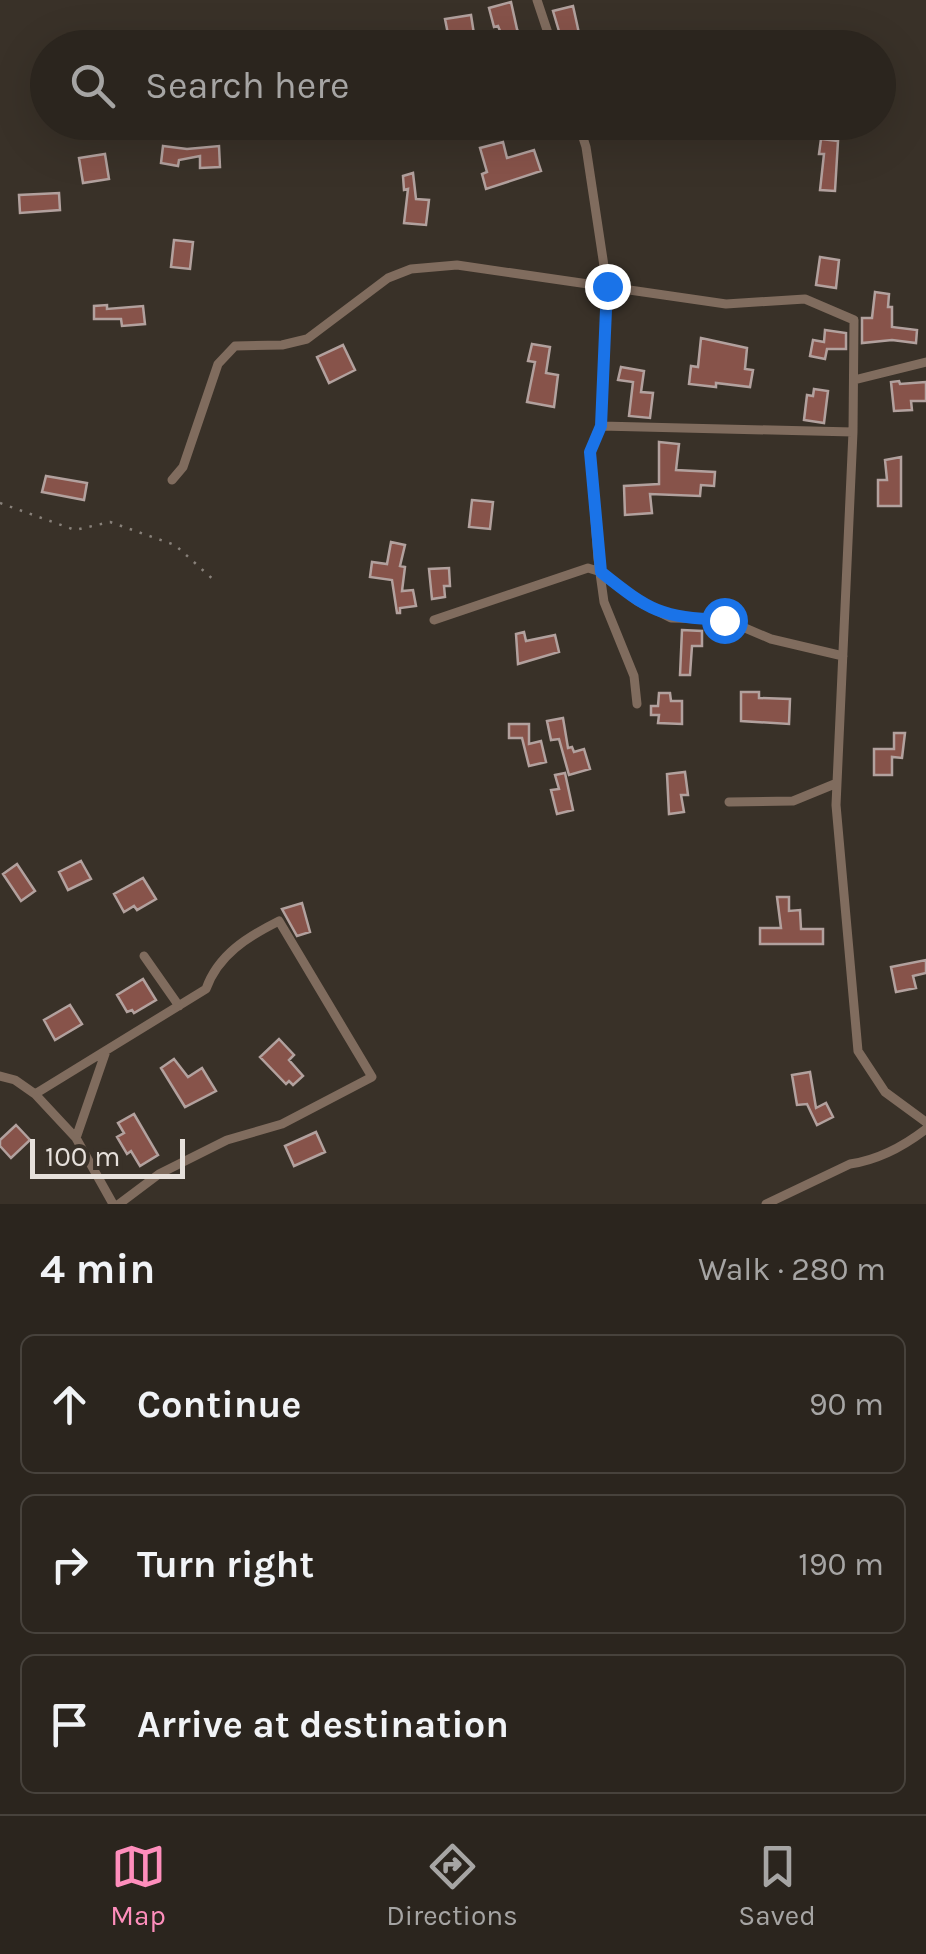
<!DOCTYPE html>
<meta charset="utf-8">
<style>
body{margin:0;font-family:Karla,sans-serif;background:#37312b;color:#f1f3f6}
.scale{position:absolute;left:30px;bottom:25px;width:155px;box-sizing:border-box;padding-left:10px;border:5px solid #e6e0db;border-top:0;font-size:28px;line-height:35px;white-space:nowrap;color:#e6e0db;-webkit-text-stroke:8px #393128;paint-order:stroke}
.stop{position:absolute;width:30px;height:30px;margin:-22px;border:8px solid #1a73e8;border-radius:50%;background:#fff}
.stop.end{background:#1a73e8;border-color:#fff;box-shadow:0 2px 10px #0008}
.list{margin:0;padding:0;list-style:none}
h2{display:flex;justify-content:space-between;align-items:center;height:130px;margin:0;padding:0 40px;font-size:42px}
h2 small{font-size:32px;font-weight:400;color:#a6a5a4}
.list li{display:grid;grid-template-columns:65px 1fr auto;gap:30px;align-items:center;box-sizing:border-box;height:140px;margin:0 20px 20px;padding:0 20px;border:2px solid #47423c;border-radius:15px}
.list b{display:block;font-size:38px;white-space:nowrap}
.list em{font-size:32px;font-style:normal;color:#a6a5a4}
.icon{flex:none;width:55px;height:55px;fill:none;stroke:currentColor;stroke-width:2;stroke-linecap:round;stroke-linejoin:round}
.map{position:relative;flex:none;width:926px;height:1204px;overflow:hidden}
.search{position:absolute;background:#2b251e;box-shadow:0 10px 40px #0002;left:30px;right:30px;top:30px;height:110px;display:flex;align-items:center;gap:25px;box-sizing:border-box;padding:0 35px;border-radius:55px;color:#a6a5a4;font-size:38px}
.sheet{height:610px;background:#2b251e}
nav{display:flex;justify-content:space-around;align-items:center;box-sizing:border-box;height:140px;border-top:2px solid #47423c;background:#2b251e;font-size:28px;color:#a6a5a4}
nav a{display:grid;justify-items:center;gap:5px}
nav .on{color:#fe8ebc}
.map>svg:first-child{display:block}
.building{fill:#87534a;stroke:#b2a19e;stroke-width:2.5}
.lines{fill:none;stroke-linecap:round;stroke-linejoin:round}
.path{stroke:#88817a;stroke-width:2.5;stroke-dasharray:2.5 8;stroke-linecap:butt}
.minor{stroke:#806c5e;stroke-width:9}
.route{stroke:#1a73e8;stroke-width:12}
</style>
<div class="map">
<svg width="926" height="1204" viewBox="0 0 926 1204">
<rect width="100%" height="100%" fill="#393128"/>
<path class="building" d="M 511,2 L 517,29 L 525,48 L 507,48 L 498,26 L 494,27 L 489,8 Z
M 573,6 L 577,24 L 582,48 L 564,48 L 553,11 Z
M 471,15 L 474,34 L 449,39 L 445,19 Z
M 821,139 L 838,141 L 835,191 L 820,190 L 824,154 L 819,154 Z
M 503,142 L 507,158 L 534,150 L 541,171 L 486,189 L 482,174 L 487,172 L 480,148 Z
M 163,146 L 187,149 L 219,146 L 220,167 L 200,168 L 200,156 L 179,160 L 178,166 L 161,163 Z
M 105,154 L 109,179 L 83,183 L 79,158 Z
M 413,173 L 416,199 L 429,200 L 426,225 L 404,223 L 408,189 L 404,190 L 403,176 Z
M 59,193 L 60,210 L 20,213 L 19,195 Z
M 174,240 L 193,242 L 190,269 L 171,267 Z
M 820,257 L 839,260 L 836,288 L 816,285 Z
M 875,292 L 889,294 L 888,307 L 892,307 L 892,327 L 917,330 L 916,343 L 892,340 L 862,343 L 862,318 L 872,318 Z
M 107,305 L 107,309 L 143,306 L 145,324 L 122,326 L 121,319 L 94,319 L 94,306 Z
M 825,330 L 846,333 L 846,349 L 827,349 L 825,359 L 810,356 L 813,340 L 824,342 Z
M 701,338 L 747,348 L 745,369 L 753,370 L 750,387 L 716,383 L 716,387 L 689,384 L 691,366 L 698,367 Z
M 532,344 L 550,347 L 546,373 L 558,375 L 554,407 L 527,402 L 535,362 L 528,361 Z
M 343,345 L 355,370 L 329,383 L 317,357 Z
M 621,367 L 644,371 L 641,392 L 653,393 L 650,418 L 629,416 L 633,382 L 618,380 Z
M 899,381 L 900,384 L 926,382 L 926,401 L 911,401 L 912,410 L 894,411 L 891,382 Z
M 814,389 L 828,391 L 824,423 L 804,420 L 807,395 L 813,396 Z
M 659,442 L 679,444 L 676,470 L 715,472 L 714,486 L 701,485 L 700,496 L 650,494 L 652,513 L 625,515 L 624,486 L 659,484 Z
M 901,457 L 901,506 L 878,506 L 878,480 L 887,480 L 885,460 Z
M 46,476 L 87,483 L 84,500 L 42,492 Z
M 472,500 L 493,502 L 490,529 L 469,527 Z
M 391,542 L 405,545 L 400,566 L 405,567 L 402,591 L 413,590 L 416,606 L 400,608 L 400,613 L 397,613 L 392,580 L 370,577 L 372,562 L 387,564 Z
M 449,568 L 450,586 L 444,586 L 445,597 L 432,599 L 429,569 Z
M 682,630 L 702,631 L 702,646 L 692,646 L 690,675 L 680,675 Z
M 524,632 L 526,641 L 555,635 L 559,652 L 518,664 L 516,634 Z
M 741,692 L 759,692 L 759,698 L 790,699 L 789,724 L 741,721 Z
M 659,693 L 670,693 L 671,701 L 682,701 L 682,724 L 658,723 L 659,715 L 651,715 L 651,706 L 658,706 Z
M 563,718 L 568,748 L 572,747 L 574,752 L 584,749 L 590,769 L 569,775 L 559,739 L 551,740 L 547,721 Z
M 509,724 L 529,724 L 529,744 L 541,741 L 546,762 L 529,766 L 522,738 L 509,738 Z
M 894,733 L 905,733 L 902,758 L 892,757 L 892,775 L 874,775 L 874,749 L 894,749 Z
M 685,772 L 688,795 L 681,795 L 684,812 L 669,814 L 667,774 Z
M 565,773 L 573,810 L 557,814 L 551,790 L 559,789 L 555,775 Z
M 81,861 L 91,879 L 68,890 L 59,872 Z
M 17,864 L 35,891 L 21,901 L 3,874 Z
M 143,878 L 156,899 L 137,910 L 134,906 L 124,912 L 114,894 Z
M 777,897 L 789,897 L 789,911 L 800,910 L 801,929 L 823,929 L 823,944 L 760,944 L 760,928 L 781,928 Z
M 302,903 L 310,932 L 297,936 L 282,909 Z
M 926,960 L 926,973 L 913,976 L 916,988 L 896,992 L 891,967 Z
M 143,979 L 156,1000 L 134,1013 L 132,1010 L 127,1012 L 117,995 Z
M 70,1005 L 82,1024 L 55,1040 L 44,1020 Z
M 279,1039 L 294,1055 L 289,1060 L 303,1076 L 293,1085 L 289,1081 L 286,1084 L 260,1057 Z
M 174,1059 L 188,1077 L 202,1068 L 216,1091 L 185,1107 L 161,1068 Z
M 810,1072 L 816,1108 L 826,1103 L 833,1117 L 817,1125 L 807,1104 L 797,1105 L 792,1075 Z
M 134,1114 L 158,1155 L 140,1166 L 131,1151 L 127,1154 L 117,1137 L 124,1133 L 118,1123 Z
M 16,1125 L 30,1140 L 11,1158 L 0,1146 L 0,1140 Z
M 316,1132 L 325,1152 L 294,1166 L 285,1146 Z"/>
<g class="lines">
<path class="path" d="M 0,503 L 75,530 L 110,522 L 175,545 L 216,582"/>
<path class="minor" d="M 537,0 L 553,48
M 578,122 L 586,147 L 607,286 L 601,426 L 853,432
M 854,380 L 926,362
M 601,426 L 590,452 L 598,559 L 604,602 L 634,676 L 637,704
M 172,480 L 183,467 L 218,364 L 235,346 L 282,345 L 307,339 L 388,278 L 411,269 L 457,265 L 726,304 L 805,299 L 854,320 L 853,432 L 836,805 L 858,1051 L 885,1092 L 926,1122
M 434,620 L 588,568 L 601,572 L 637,601 L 671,618 L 724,619 L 771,639 L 843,656
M 729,802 L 793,801 L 837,783
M 144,956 L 179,1006
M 0,1076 L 15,1080 L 35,1094
M 76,1138 L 106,1051
M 113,1204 L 76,1138 L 35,1094 L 206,989 C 218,955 247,937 279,921 L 372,1077 L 282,1124 L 227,1140 L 159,1174 L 119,1204
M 766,1204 L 850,1164 C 877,1160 904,1146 926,1129"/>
</g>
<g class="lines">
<path class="route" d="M 607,286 L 601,426 L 590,452 L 601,572 C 651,612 660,617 724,620"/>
</g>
</svg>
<div class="scale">100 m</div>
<div class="stop" style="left:724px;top:620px"></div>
<div class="stop end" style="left:607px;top:286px"></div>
<div class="search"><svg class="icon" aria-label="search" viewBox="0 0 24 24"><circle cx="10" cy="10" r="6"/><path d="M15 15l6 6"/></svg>Search here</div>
</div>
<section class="sheet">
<h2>4 min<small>Walk · 280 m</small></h2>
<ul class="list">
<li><svg class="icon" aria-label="ahead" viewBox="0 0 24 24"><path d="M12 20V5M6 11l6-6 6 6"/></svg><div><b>Continue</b></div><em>90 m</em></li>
<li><svg class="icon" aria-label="right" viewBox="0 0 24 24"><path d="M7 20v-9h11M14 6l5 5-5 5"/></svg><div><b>Turn right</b></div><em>190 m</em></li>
<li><svg class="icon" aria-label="arrive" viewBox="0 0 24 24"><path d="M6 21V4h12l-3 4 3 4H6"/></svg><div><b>Arrive at destination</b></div></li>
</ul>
</section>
<nav>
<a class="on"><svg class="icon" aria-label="map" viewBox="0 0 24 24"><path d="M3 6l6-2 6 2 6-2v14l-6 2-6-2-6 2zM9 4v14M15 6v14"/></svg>Map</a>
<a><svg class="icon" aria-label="directions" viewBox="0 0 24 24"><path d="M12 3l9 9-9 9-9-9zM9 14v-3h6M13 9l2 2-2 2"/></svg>Directions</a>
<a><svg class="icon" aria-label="saved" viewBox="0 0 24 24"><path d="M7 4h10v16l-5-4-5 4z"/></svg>Saved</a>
</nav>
